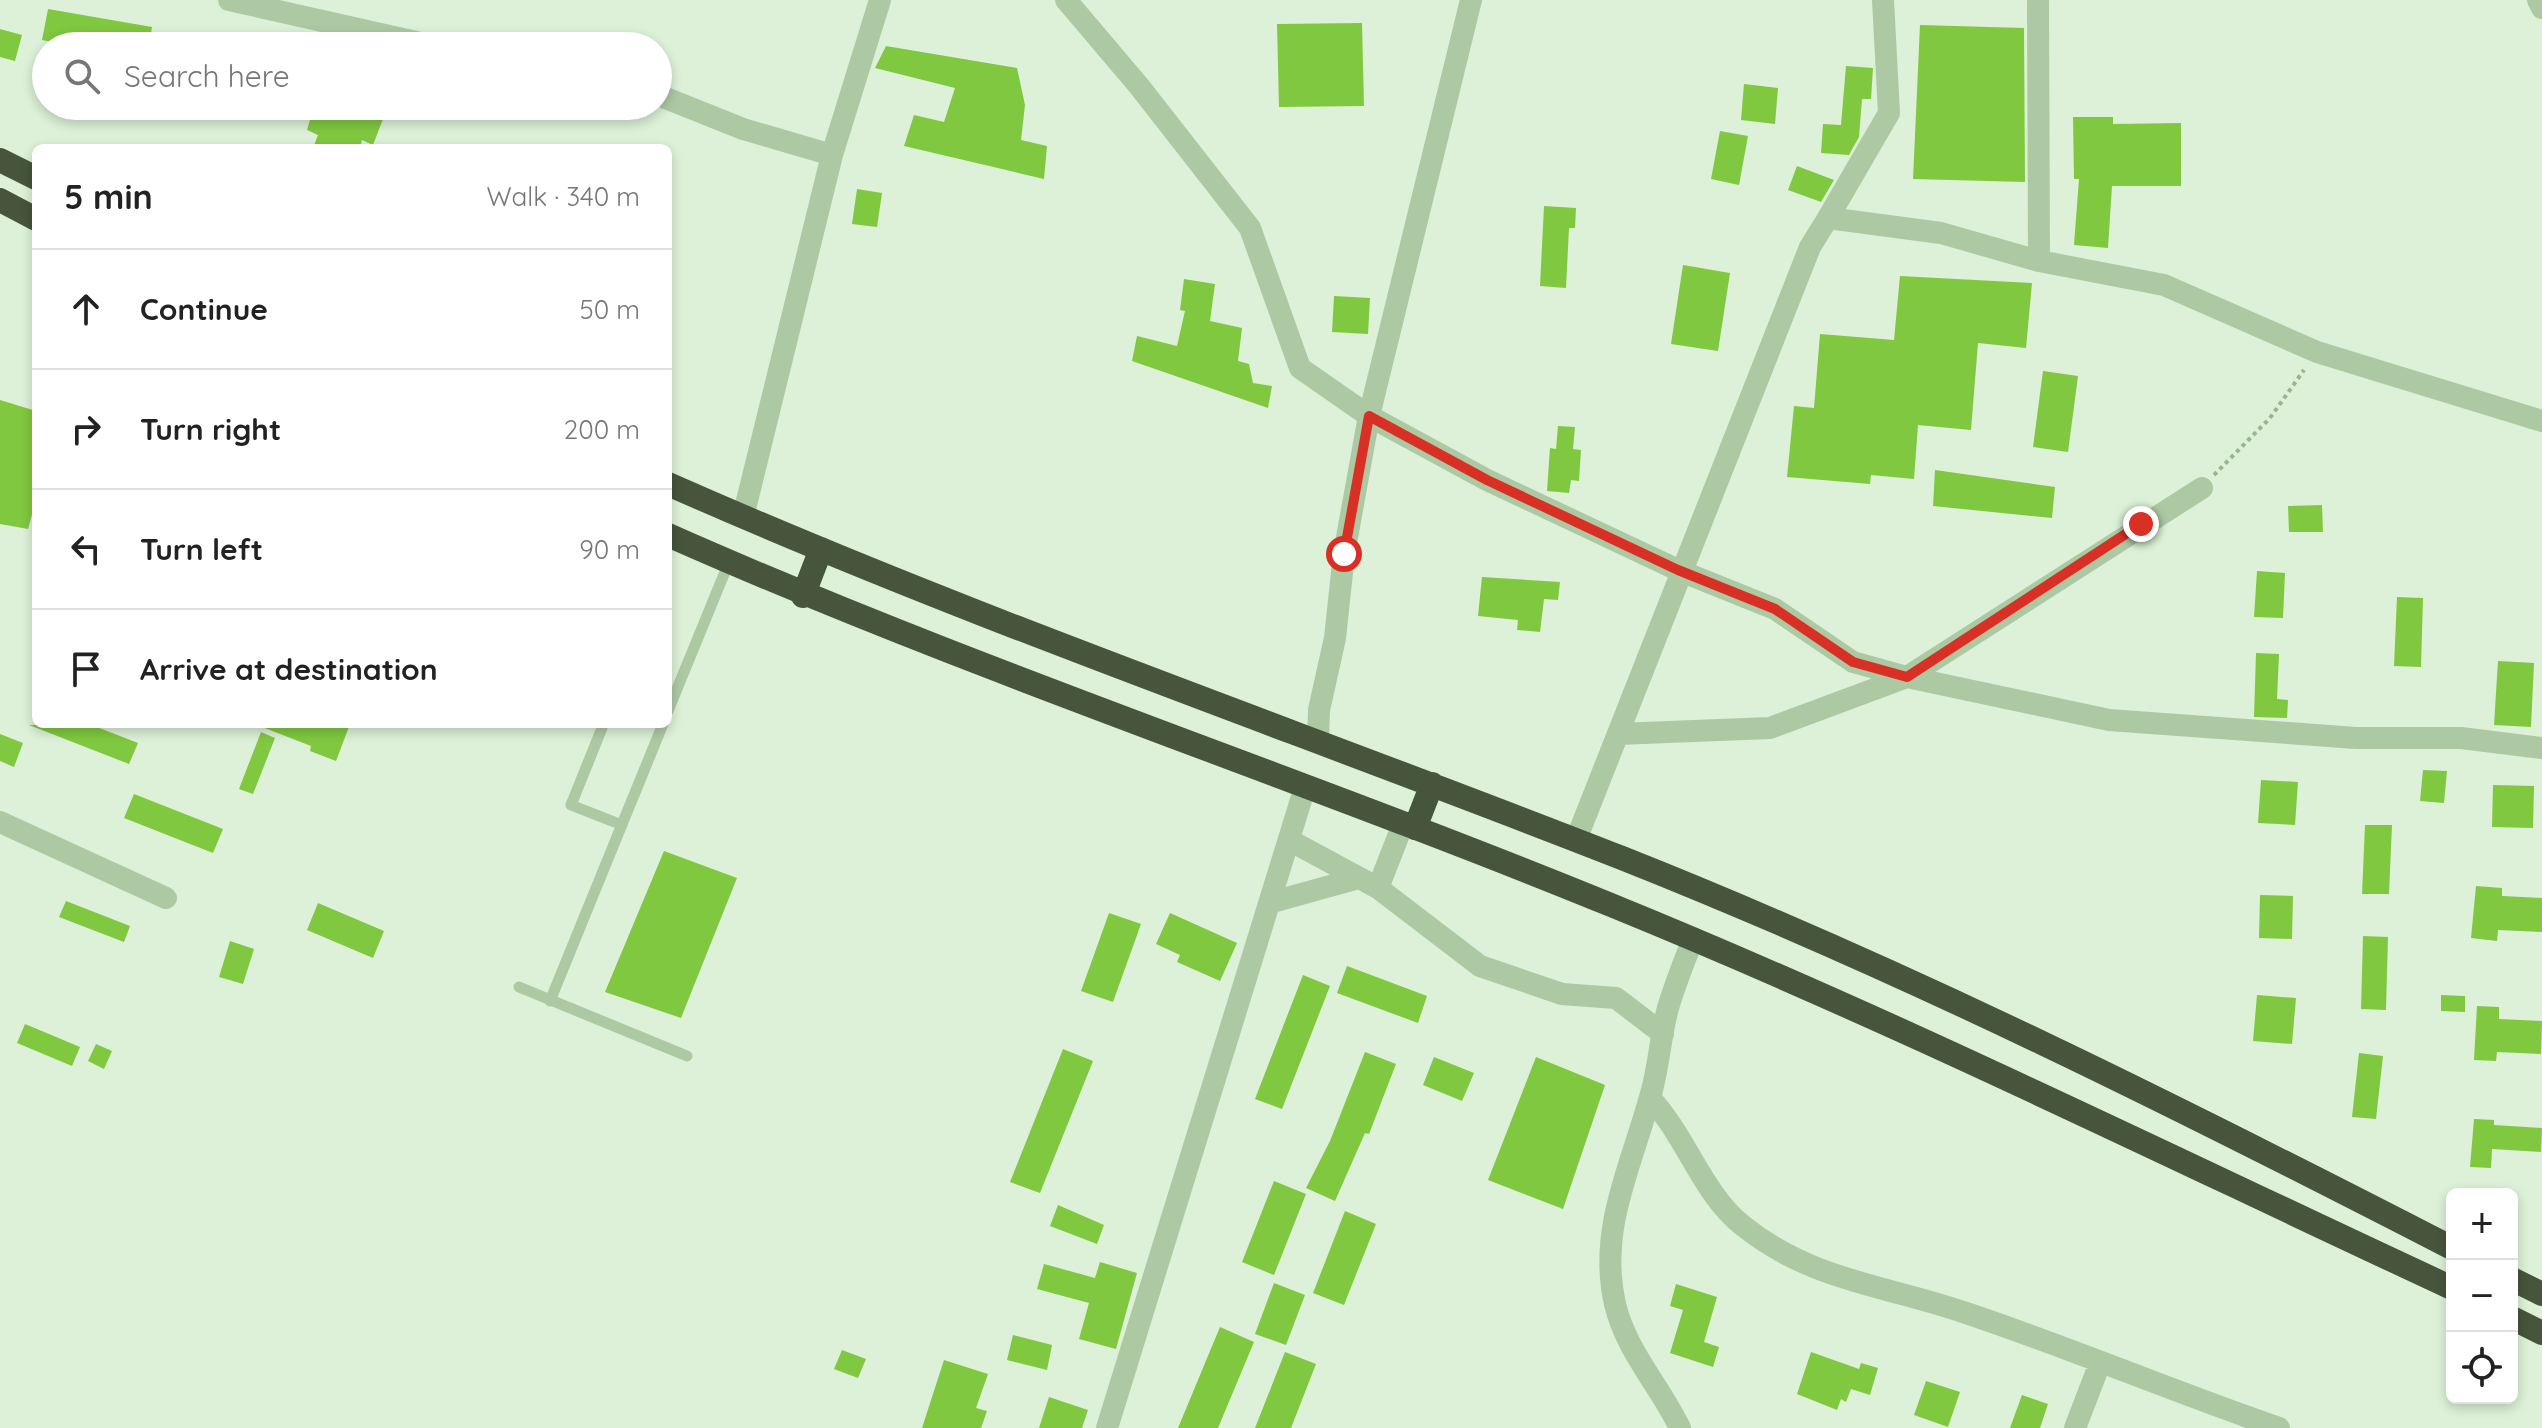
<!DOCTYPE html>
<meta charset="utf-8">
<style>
body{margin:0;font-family:Quicksand,sans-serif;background:#f2f2f2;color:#222}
.controls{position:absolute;right:24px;bottom:24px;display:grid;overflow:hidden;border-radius:12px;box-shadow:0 4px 12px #0003}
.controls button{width:72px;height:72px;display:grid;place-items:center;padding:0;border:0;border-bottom:2px solid #e0e0e0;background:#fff;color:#222;font:40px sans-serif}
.stop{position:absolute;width:24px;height:24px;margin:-18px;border:6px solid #d93025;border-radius:50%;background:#fff}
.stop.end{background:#d93025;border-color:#fff;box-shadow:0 2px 8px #0008}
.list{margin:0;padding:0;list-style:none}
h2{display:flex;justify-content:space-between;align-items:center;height:104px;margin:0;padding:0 32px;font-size:34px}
h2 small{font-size:26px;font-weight:400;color:#767676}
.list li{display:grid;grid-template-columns:52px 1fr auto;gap:24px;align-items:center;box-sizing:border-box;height:120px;padding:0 32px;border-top:2px solid #e0e0e0}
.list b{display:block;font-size:30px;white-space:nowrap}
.list em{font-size:26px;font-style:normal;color:#767676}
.icon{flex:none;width:44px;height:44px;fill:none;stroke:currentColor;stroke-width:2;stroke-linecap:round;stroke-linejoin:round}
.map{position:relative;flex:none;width:2542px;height:1428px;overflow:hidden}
.search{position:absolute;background:#fff;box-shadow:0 4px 12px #0003;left:32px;top:32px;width:640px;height:88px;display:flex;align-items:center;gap:20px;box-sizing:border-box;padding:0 28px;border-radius:44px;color:#767676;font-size:30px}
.panel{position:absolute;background:#fff;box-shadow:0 4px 12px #0003;left:32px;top:144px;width:640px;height:584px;border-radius:12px}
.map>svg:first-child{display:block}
.building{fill:#80c83f}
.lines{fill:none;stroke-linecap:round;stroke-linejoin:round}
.path{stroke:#99b58e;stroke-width:4;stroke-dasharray:4 4;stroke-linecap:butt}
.lane{stroke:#adc9a4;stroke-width:11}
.street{stroke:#adc9a4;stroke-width:22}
.highway{stroke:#47553c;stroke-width:24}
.route{stroke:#d93025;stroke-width:10}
</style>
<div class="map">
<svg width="2542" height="1428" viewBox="0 0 2542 1428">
<rect width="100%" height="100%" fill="#dcf1d7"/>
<path class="building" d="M 48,9 L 152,27 L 149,46 L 73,46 L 42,40 Z
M 1362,23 L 1364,106 L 1279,107 L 1277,24 Z
M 1920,25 L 2024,28 L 2025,182 L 1913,179 Z
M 0,29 L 22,35 L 15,61 L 0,57 Z
M 886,46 L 1017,68 L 1025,105 L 1021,140 L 1047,146 L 1044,179 L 904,146 L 914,115 L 944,122 L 955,88 L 875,68 Z
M 1846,66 L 1873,68 L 1871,99 L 1862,99 L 1859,137 L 1849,155 L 1821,153 L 1823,124 L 1841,125 Z
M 1744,84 L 1778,88 L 1775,124 L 1741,120 Z
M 314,106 L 388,106 L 373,145 L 362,140 L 360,148 L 313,148 L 318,135 L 307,130 Z
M 2073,117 L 2113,117 L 2113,124 L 2181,123 L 2181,186 L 2112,186 L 2108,248 L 2074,245 L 2079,179 L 2074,179 Z
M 1720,131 L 1748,136 L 1739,185 L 1711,179 Z
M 1797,166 L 1834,180 L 1821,202 L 1788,190 Z
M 857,189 L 882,193 L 877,227 L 852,224 Z
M 1544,206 L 1576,208 L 1575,228 L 1569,228 L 1566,288 L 1540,286 Z
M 1683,265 L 1730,273 L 1718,351 L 1671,344 Z
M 1900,276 L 2032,283 L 2026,348 L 1978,343 L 1971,430 L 1918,425 L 1914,479 L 1871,475 L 1870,484 L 1787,477 L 1794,406 L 1814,408 L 1820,334 L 1894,340 Z
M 1184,279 L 1215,284 L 1210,321 L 1242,328 L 1238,361 L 1249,364 L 1253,383 L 1272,386 L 1268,408 L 1132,361 L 1137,336 L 1177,346 L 1185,311 L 1180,310 Z
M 1334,296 L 1370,298 L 1368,334 L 1332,332 Z
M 2043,371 L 2078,376 L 2068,452 L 2033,447 Z
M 0,400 L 36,411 L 36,500 L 28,529 L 0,524 Z
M 1558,426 L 1575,427 L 1573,449 L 1581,450 L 1579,481 L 1571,480 L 1569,493 L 1547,491 L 1550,448 L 1556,449 Z
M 1935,470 L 2055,487 L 2052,518 L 1933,506 Z
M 2322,505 L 2323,532 L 2289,532 L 2288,506 Z
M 2257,571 L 2285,573 L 2283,618 L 2254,617 Z
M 1482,577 L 1560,582 L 1558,600 L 1544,599 L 1540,632 L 1517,630 L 1518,620 L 1478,616 Z
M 2397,597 L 2423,598 L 2421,667 L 2394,666 Z
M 2256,653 L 2279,654 L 2277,699 L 2288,700 L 2287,718 L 2254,717 Z
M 2498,661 L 2534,663 L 2531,727 L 2494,725 Z
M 89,724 L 138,743 L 129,764 L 29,725 Z
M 350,724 L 336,761 L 310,751 L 311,746 L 257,725 Z
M 261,732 L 275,738 L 253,794 L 239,789 Z
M 0,734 L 23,743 L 14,767 L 0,761 Z
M 2423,770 L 2447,771 L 2444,803 L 2420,801 Z
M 2261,780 L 2298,782 L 2295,825 L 2258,823 Z
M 2493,785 L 2534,786 L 2533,828 L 2492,827 Z
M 134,794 L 223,829 L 213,853 L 124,818 Z
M 2365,825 L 2392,825 L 2389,894 L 2362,894 Z
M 664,851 L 737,878 L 681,1018 L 605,992 Z
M 2476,886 L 2502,888 L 2502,896 L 2542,898 L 2542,932 L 2498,930 L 2497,941 L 2471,938 Z
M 2260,895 L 2293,896 L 2292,939 L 2259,938 Z
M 66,901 L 130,926 L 124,942 L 59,917 Z
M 318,903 L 384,931 L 373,958 L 307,930 Z
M 1109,913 L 1141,924 L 1113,1002 L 1081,991 Z
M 1170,913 L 1237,943 L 1220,981 L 1177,962 L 1180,955 L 1156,944 Z
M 2363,936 L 2388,937 L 2386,1010 L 2361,1009 Z
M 230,941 L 254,949 L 243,984 L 219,977 Z
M 1347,966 L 1427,996 L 1418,1023 L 1337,993 Z
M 1303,975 L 1330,986 L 1282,1109 L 1255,1099 Z
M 2257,995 L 2296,998 L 2292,1044 L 2253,1041 Z
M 2441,995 L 2465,996 L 2465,1012 L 2441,1011 Z
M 2477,1006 L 2499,1007 L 2499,1019 L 2542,1021 L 2541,1054 L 2497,1052 L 2496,1061 L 2474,1060 Z
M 25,1024 L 80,1047 L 72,1066 L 17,1043 Z
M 96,1044 L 112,1051 L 104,1069 L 88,1061 Z
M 1063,1049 L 1093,1061 L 1040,1193 L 1010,1182 Z
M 1365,1052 L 1396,1064 L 1369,1134 L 1365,1133 L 1335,1201 L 1306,1188 L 1330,1141 Z
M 2359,1053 L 2383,1056 L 2376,1119 L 2352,1117 Z
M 1434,1057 L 1474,1073 L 1462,1101 L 1423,1085 Z
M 1536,1057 L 1605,1085 L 1563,1209 L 1488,1180 Z
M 2474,1119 L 2494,1120 L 2494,1125 L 2542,1128 L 2541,1152 L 2492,1149 L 2491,1168 L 2470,1167 Z
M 1274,1181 L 1306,1194 L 1274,1275 L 1242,1262 Z
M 1058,1205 L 1104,1225 L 1097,1244 L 1050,1226 Z
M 1345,1211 L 1376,1224 L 1344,1305 L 1313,1293 Z
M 1100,1262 L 1137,1273 L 1116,1349 L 1079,1339 L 1089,1303 L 1037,1289 L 1044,1264 L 1095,1278 Z
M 1274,1283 L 1305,1295 L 1286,1345 L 1255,1334 Z
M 1676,1284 L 1717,1297 L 1704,1342 L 1719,1347 L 1713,1367 L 1670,1353 L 1683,1310 L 1670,1306 Z
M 1220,1327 L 1254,1342 L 1218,1428 L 1178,1428 Z
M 1013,1335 L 1052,1345 L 1047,1370 L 1007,1360 Z
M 842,1350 L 866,1359 L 858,1378 L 834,1369 Z
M 1285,1352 L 1316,1364 L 1291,1428 L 1255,1428 Z
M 1811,1352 L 1859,1369 L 1861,1363 L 1878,1368 L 1870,1395 L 1851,1389 L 1846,1402 L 1841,1399 L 1837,1410 L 1797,1394 Z
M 944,1360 L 988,1374 L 976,1408 L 987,1411 L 981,1428 L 922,1428 Z
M 1926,1381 L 1960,1392 L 1948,1427 L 1914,1415 Z
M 2022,1395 L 2048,1404 L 2040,1428 L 2010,1428 Z
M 1049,1397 L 1088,1410 L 1082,1428 L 1039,1428 Z"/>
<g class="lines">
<path class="path" d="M 2214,475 L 2270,418 L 2304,370"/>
<path class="lane" d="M 668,711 L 729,562
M 602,728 L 571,805 L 622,825
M 519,987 L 687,1056
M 550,1001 L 663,724"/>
<path class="street" d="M 229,0 L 434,46
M 1066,0 L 1139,86 L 1250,228 L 1300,368 L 1369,416 L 1487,480 L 1678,570 L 1775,609 L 1853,662 L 1907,677 L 2202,488
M 2038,0 L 2039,261
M 2538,0 L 2542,8
M 658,95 L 743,129 L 832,155
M 1828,218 L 1889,113 L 1883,0
M 743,517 L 832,155 L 880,0
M 1618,734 L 1770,728 L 1907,677 L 2109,720 L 2356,738 L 2461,738 L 2542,748
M 1318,742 L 1319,710 L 1335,638 L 1344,554 L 1369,416 L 1471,0
M 0,822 L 166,898
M 1403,824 L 1378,888 L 1480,966 L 1562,994 L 1616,998 L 1663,1034
M 1289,840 L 1378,888
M 1576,840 L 1810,247 L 1828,218 L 1941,233 L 2039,261 L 2164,285 L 2317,352 L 2542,421
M 1269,903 L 1359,878
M 1650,1098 C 1686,1136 1702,1193 1742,1225 C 1811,1281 1885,1285 1966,1313 C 2071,1348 2174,1392 2279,1428
M 1107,1428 L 1305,787
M 1680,1428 C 1660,1386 1626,1351 1615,1304 C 1598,1230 1631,1167 1650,1097 C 1659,1068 1660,1037 1668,1008 C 1675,984 1684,962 1693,939
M 2075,1428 L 2100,1363"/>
<path class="highway" d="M 0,160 L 36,178
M 0,200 L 36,219
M 668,484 C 980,622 1304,733 1622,858 C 1907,971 2180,1108 2452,1248
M 668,535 C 977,672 1298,777 1611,905 C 1896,1021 2172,1158 2452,1288
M 803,596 L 821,549
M 1415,828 L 1432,784
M 2512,1279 L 2542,1294
M 2512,1318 L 2542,1333"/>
</g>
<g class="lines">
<path class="route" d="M 1344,554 L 1369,416 L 1487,480 L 1678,570 L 1775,609 L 1853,662 L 1907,677 L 2141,524"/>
</g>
</svg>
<div class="controls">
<button>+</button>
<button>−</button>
<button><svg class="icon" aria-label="locate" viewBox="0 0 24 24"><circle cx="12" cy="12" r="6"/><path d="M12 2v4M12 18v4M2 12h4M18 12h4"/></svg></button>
</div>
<div class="stop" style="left:1344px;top:554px"></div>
<div class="stop end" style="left:2141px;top:524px"></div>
<div class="search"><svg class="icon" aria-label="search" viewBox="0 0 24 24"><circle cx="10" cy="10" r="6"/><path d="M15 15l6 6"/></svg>Search here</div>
<section class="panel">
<h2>5 min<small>Walk · 340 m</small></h2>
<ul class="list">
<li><svg class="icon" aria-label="ahead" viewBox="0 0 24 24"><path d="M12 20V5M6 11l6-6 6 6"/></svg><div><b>Continue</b></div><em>50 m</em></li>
<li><svg class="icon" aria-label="right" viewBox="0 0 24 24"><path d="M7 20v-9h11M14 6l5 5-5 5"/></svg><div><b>Turn right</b></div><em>200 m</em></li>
<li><svg class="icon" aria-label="left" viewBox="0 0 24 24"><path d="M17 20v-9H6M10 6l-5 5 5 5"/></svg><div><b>Turn left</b></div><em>90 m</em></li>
<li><svg class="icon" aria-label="arrive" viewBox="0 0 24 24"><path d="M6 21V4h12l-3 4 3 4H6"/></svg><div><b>Arrive at destination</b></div></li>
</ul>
</section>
</div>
